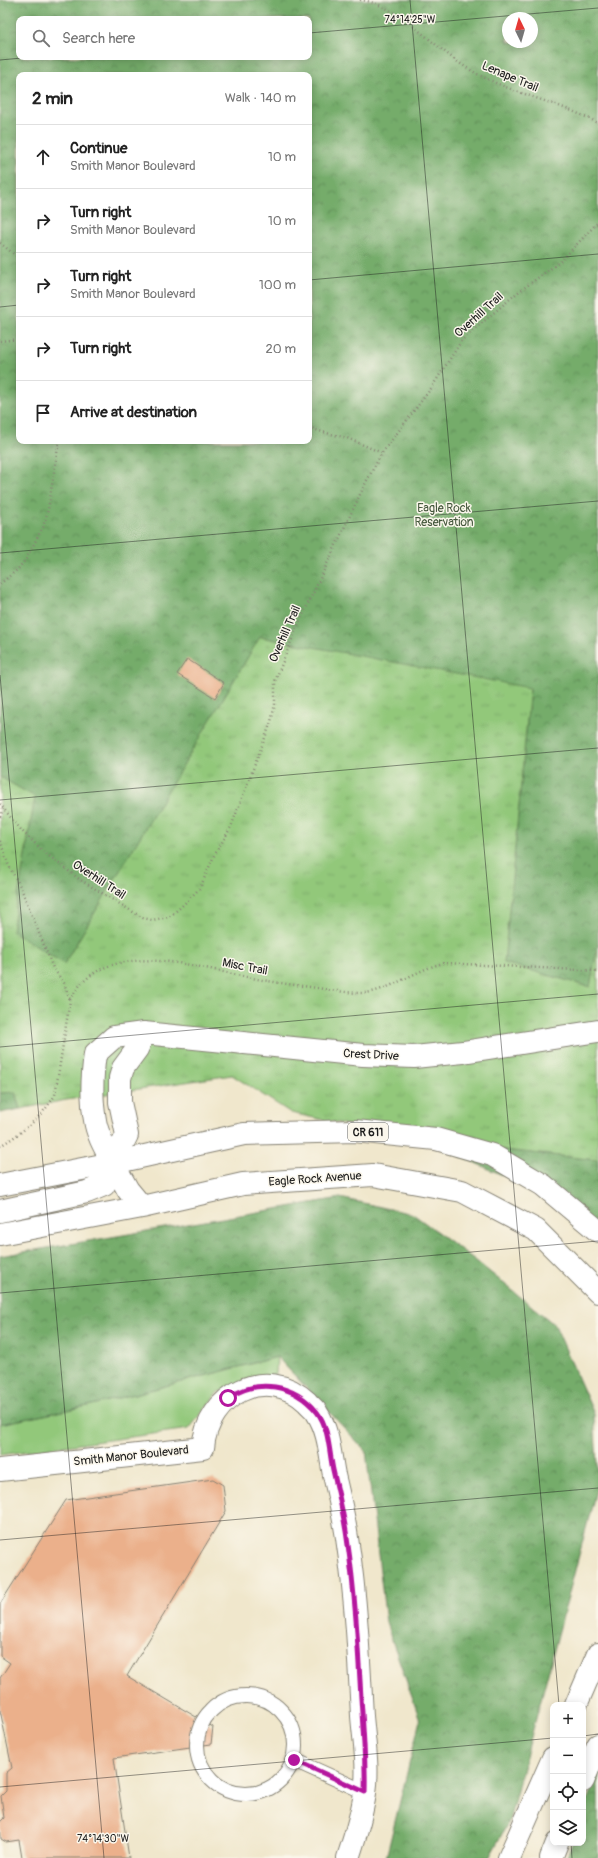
<!DOCTYPE html>
<meta charset="utf-8">
<style>
body{margin:0;font-family:Pangolin,sans-serif;background:#f6f6f6;color:#222}
.controls{position:absolute;right:12px;bottom:12px;display:grid;overflow:hidden;border-radius:8px;box-shadow:0 2px 10px #0003}
.controls button{width:36px;height:36px;display:grid;place-items:center;padding:0;border:0;border-bottom:1px solid #e0e0e0;background:#fff;color:#222;font:20px sans-serif}
.compass{position:absolute;left:502px;top:12px;width:36px;height:36px;border-radius:50%;background:#fff;box-shadow:0 2px 10px #0003;rotate:355deg}
.stop{position:absolute;width:12px;height:12px;margin:-9px;border:3px solid #b5179e;border-radius:50%;background:#fff}
.stop.end{background:#b5179e;border-color:#fff;box-shadow:0 1px 4px #0008}
.list{margin:0;padding:0;list-style:none}
h2{display:flex;justify-content:space-between;align-items:center;height:52px;margin:0;padding:0 16px;font-size:17px}
h2 small{font-size:13px;font-weight:400;color:#767676}
.list li{display:grid;grid-template-columns:26px 1fr auto;gap:12px;align-items:center;box-sizing:border-box;height:64px;padding:0 16px;border-top:1px solid #e0e0e0}
.list b{display:block;font-size:15px;white-space:nowrap}
.list p{margin:0;font-size:13px;white-space:nowrap;color:#767676}
.list em{font-size:13px;font-style:normal;color:#767676}
.icon{flex:none;width:22px;height:22px;fill:none;stroke:currentColor;stroke-width:2;stroke-linecap:round;stroke-linejoin:round}
.map{position:relative;flex:none;width:598px;height:1858px;overflow:hidden}
.search{position:absolute;background:#fff;box-shadow:0 2px 10px #0003;left:16px;top:16px;width:296px;height:44px;display:flex;align-items:center;gap:10px;box-sizing:border-box;padding:0 14px;border-radius:8px;color:#767676;font-size:15px}
.panel{position:absolute;background:#fff;box-shadow:0 2px 10px #0003;left:16px;top:72px;width:296px;height:372px;border-radius:8px}
.map>svg:first-child{display:block}
.grass{fill:#92c87a;stroke:#57724b}
.forest{fill:url(#forest-crowns);stroke:#486443;fill-rule:evenodd}
.park{fill:url(#park-tufts);stroke:#57724b}
.building{fill:#ebb08b}
.lines{fill:none;stroke-linecap:round;stroke-linejoin:round}
.lane-casing{stroke:#868274;stroke-width:16}
.street-casing{stroke:#868274;stroke-width:24}
.primary-casing{stroke:#868274;stroke-width:24}
.path{stroke:#868274;stroke-width:2.5;stroke-dasharray:1 3;stroke-linecap:butt}
.lane{stroke:#fff;stroke-width:14}
.street{stroke:#fff;stroke-width:22}
.primary{stroke:#fff;stroke-width:22}
.route{stroke:#b5179e;stroke-width:5}
.ticks{fill:none;stroke:#1c1c1c;stroke-width:1;stroke-opacity:0.45}
.labels{text-anchor:middle;dominant-baseline:central;stroke-width:3;stroke-linejoin:round;paint-order:stroke}
.shield{fill:#fbf7ec;stroke:#5f5e5a;stroke-width:1}
.shield-label{font-size:11px;font-weight:bold;fill:#1c1c1c}
.street-label{font-size:12px;fill:#1c1c1c;stroke:#fbf7ec}
.park-label{font-size:12px;fill:#45583d;stroke:#fbf7ec}
.ticks-label{font-size:10px;text-anchor:middle;fill:#1c1c1c;stroke:#fbf7ec;stroke-width:3;stroke-linejoin:round;paint-order:stroke}
</style>
<div class="map">
<svg width="598" height="1858" viewBox="0 0 598 1858">
<defs>
<pattern id="forest-crowns" width="20" height="18" patternUnits="userSpaceOnUse"><rect width="20" height="18" fill="#75ac6a"/><path d="M2 6a3 3 0 1 1 6 0M12 15a3 3 0 1 1 6 0" fill="none" stroke="#5f8b56"/></pattern>
<pattern id="park-tufts" width="24" height="20" patternUnits="userSpaceOnUse"><rect width="24" height="20" fill="#92c87a"/><path d="M3 7l-1-3M5 7V3M7 7l1-3M15 17l-1-3M17 17v-4M19 17l1-3" fill="none" stroke="#7dab69"/></pattern>
</defs>
<rect width="100%" height="100%" fill="#fbf7ec"/>
<filter id="ink" filterUnits="userSpaceOnUse"><feTurbulence type="fractalNoise" baseFrequency=".025" numOctaves="2"/><feDisplacementMap in="SourceGraphic" scale="8" xChannelSelector="R" yChannelSelector="G"/><feConvolveMatrix kernelMatrix="1 2 1 2 8 2 1 2 1" color-interpolation-filters="sRGB"/></filter>
<filter id="wash" filterUnits="userSpaceOnUse"><feTurbulence type="fractalNoise" baseFrequency=".012" numOctaves="4" result="noise"/><feDisplacementMap in="SourceGraphic" scale="16" xChannelSelector="R" yChannelSelector="G"/><feGaussianBlur stdDeviation="0.9" result="paint"/><feColorMatrix in="noise" values="0 0 0 0 0 0 0 0 0 0 0 0 0 0 0 0 0 1.4 0 .05"/><feComposite in="paint" operator="in"/></filter>
<g filter="url(#wash)">
<rect width="100%" height="100%" fill="#f0e7cc"/>
<path class="grass" d="M 277,1357 L 276,1374 L 218,1392 L 189,1429 L 0,1455 L 0,1424 L 92,1405 Z"/>
<path class="forest" d="M 0,0 L 598,0 L 598,944 L 590,987 L 504,963 L 530,689 L 260,637 L 64,964 L 12,931 L 35,797 L 0,777 ZM 508,18 L 532,18 L 532,42 L 508,42 ZM 19,19 L 309,19 L 309,57 L 19,57 ZM 19,75 L 309,75 L 309,441 L 19,441 Z
M 15,1092 L 20,1109 L 0,1113 L 0,1093 Z
M 428,1142 L 598,1160 L 598,1231 L 577,1208 Z
M 340,1198 L 413,1214 L 475,1260 L 555,1325 L 594,1414 L 598,1483 L 509,1821 L 489,1858 L 386,1858 L 420,1720 L 386,1623 L 366,1451 L 277,1357 L 92,1405 L 0,1424 L 0,1256 Z
M 598,1770 L 598,1858 L 567,1858 L 573,1843 L 583,1843 L 583,1813 Z"/>
<path class="park" d="M 260,637 L 530,688 L 504,963 L 590,987 L 598,944 L 598,1160 L 428,1142 L 291,1113 L 232,1075 L 66,1100 L 20,1109 L 15,1092 L 0,1093 L 0,777 L 35,797 L 12,931 L 64,964 Z"/>
<g id="blocks">
<path class="building" d="M 187,659 L 224,683 L 215,698 L 177,674 Z
M 213,1479 L 223,1485 L 226,1511 L 127,1676 L 213,1727 L 211,1744 L 114,1758 L 129,1858 L 22,1858 L 19,1840 L 6,1842 L 1,1839 L 0,1822 L 4,1818 L 1,1796 L 6,1791 L 6,1773 L 12,1768 L 0,1710 L 0,1678 L 10,1663 L 0,1656 L 0,1604 L 66,1500 Z"/>
</g>
</g>
<g filter="url(#ink)">
<use href="#blocks" fill-opacity="0" stroke="#868274" stroke-width="1"/>
<g class="lines">
<g class="lane-casing">
<path id="lane" d="M197 1745a49 49 0 1 1 98 0a49 49 0 1 1-98 0Z
M 294,1760 L 365,1792"/>
</g>
<g class="street-casing">
<path id="street" d="M 113,1163 C 106,1150 97,1135 95,1120 C 91,1099 92,1076 95,1054 L 114,1037 L 144,1033 L 363,1055 L 414,1057 L 463,1052 L 598,1031
M 113,1163 L 127,1135 L 120,1102 L 120,1078 L 123,1068 L 137,1049 L 144,1033
M 0,1470 L 203,1448 C 207,1395 266,1363 307,1402 C 310,1406 315,1409 317,1413 C 329,1431 330,1455 334,1475 C 339,1496 344,1517 347,1538 C 356,1597 359,1657 362,1716 C 364,1741 369,1768 365,1793 C 362,1814 355,1837 348,1858"/>
</g>
<g class="primary-casing">
<path id="primary" d="M 113,1163 L 128,1190 L 142,1207
M 0,1185 L 113,1163 L 244,1134 L 355,1131 L 436,1139 L 492,1155 L 543,1185 L 598,1231
M 0,1211 L 87,1192 L 104,1185 L 113,1163
M 0,1234 L 142,1207 L 243,1184 L 373,1175 L 462,1191 L 536,1230 L 598,1292
M 576,1705 L 598,1654
M 583,1781 L 598,1745
M 509,1858 L 553,1758
M 551,1858 L 557,1843"/>
</g>
<path class="path" d="M 360,0 C 396,3 434,47 464,66 C 505,93 555,100 598,123
M 0,243 L 19,258
M 0,341 L 19,339
M 309,427 L 319,431 L 347,438 L 382,453
M 0,584 L 18,569 L 26,559 L 43,527 L 48,510 L 59,441
M 0,804 L 21,830 L 44,852 L 79,879 L 143,918 L 152,920 L 169,917 L 182,906 L 200,888 L 214,856 L 231,827 L 271,722 L 275,704 L 275,681 L 297,627 L 366,482 L 382,453 L 432,387 L 462,340 L 517,293 L 561,261 L 598,222
M 0,817 L 3,809
M 0,841 L 9,866 L 21,888 L 53,968 L 64,983 L 70,1000
M 0,1146 C 22,1133 42,1117 55,1095 L 70,1000 C 105,933 200,969 257,979 C 277,983 297,985 317,988 C 332,990 347,993 363,993 C 389,992 417,968 445,963 L 598,971"/>
<use href="#lane" class="lane"/>
<use href="#street" class="street"/>
<use href="#primary" class="primary"/>
</g>
</g>
<g class="lines" filter="url(#ink)">
<path class="route" d="M 228,1398 C 258,1378 294,1384 317,1412 C 329,1427 329,1451 333,1470 C 338,1492 344,1515 347,1538 C 355,1591 358,1645 361,1698 C 363,1729 366,1761 365,1792 L 294,1760"/>
</g>
<path class="ticks" d="M 410,0 L 559,1705M 309,33 L 598,8M 0,60 L 33,57M 309,280 L 598,254M 0,307 L 19,305M 0,553 L 598,501M 0,675 L 104,1858M 0,800 L 598,748M 0,1047 L 598,994M 0,1293 L 598,1241M 0,1540 L 598,1488M 583,1736 L 598,1734M 0,1787 L 553,1738M 571,1843 L 572,1858"/>
<g class="labels">
<rect class="shield" x="348" y="1123" width="40" height="18" rx="3"/>
<g class="shield-label">
<text x="368" y="1132">CR 611</text>
</g>
<g class="street-label">
<text transform="translate(510 77) rotate(23)">Lenape Trail</text>
<text transform="translate(479 315) rotate(-42)">Overhill Trail</text>
<text transform="translate(285 634) rotate(-66)">Overhill Trail</text>
<text transform="translate(99 880) rotate(33)">Overhill Trail</text>
<text transform="translate(245 967) rotate(11)">Misc Trail</text>
<text transform="translate(371 1055) rotate(3)">Crest Drive</text>
<text transform="translate(315 1179) rotate(-4)">Eagle Rock Avenue</text>
<text transform="translate(131 1456) rotate(-6)">Smith Manor Boulevard</text>
</g>
<g class="park-label">
<text x="444" y="508">Eagle Rock<tspan x="444" dy="14">Reservation</tspan></text>
</g>
</g>
<g class="ticks-label">
<text x="410" y="23">74°14'25"W</text>
<text x="103" y="1842">74°14'30"W</text>
</g>
</svg>
<div class="controls">
<button>+</button>
<button>−</button>
<button><svg class="icon" aria-label="locate" viewBox="0 0 24 24"><circle cx="12" cy="12" r="6"/><path d="M12 2v4M12 18v4M2 12h4M18 12h4"/></svg></button>
<button><svg class="icon" aria-label="layers" viewBox="0 0 24 24"><path d="M12 4l9 5-9 5-9-5zM3 14l9 5 9-5"/></svg></button>
</div>
<svg class="compass" viewBox="-18 -18 36 36"><path d="M0-13l5 13h-10z" fill="#e53935"/><path d="M0 13l5-13h-10z" fill="#767676"/></svg>
<div class="stop" style="left:228px;top:1398px"></div>
<div class="stop end" style="left:294px;top:1760px"></div>
<div class="search"><svg class="icon" aria-label="search" viewBox="0 0 24 24"><circle cx="10" cy="10" r="6"/><path d="M15 15l6 6"/></svg>Search here</div>
<section class="panel">
<h2>2 min<small>Walk · 140 m</small></h2>
<ul class="list">
<li><svg class="icon" aria-label="ahead" viewBox="0 0 24 24"><path d="M12 20V5M6 11l6-6 6 6"/></svg><div><b>Continue</b><p>Smith Manor Boulevard</p></div><em>10 m</em></li>
<li><svg class="icon" aria-label="right" viewBox="0 0 24 24"><path d="M7 20v-9h11M14 6l5 5-5 5"/></svg><div><b>Turn right</b><p>Smith Manor Boulevard</p></div><em>10 m</em></li>
<li><svg class="icon" aria-label="right" viewBox="0 0 24 24"><path d="M7 20v-9h11M14 6l5 5-5 5"/></svg><div><b>Turn right</b><p>Smith Manor Boulevard</p></div><em>100 m</em></li>
<li><svg class="icon" aria-label="right" viewBox="0 0 24 24"><path d="M7 20v-9h11M14 6l5 5-5 5"/></svg><div><b>Turn right</b></div><em>20 m</em></li>
<li><svg class="icon" aria-label="arrive" viewBox="0 0 24 24"><path d="M6 21V4h12l-3 4 3 4H6"/></svg><div><b>Arrive at destination</b></div></li>
</ul>
</section>
</div>
